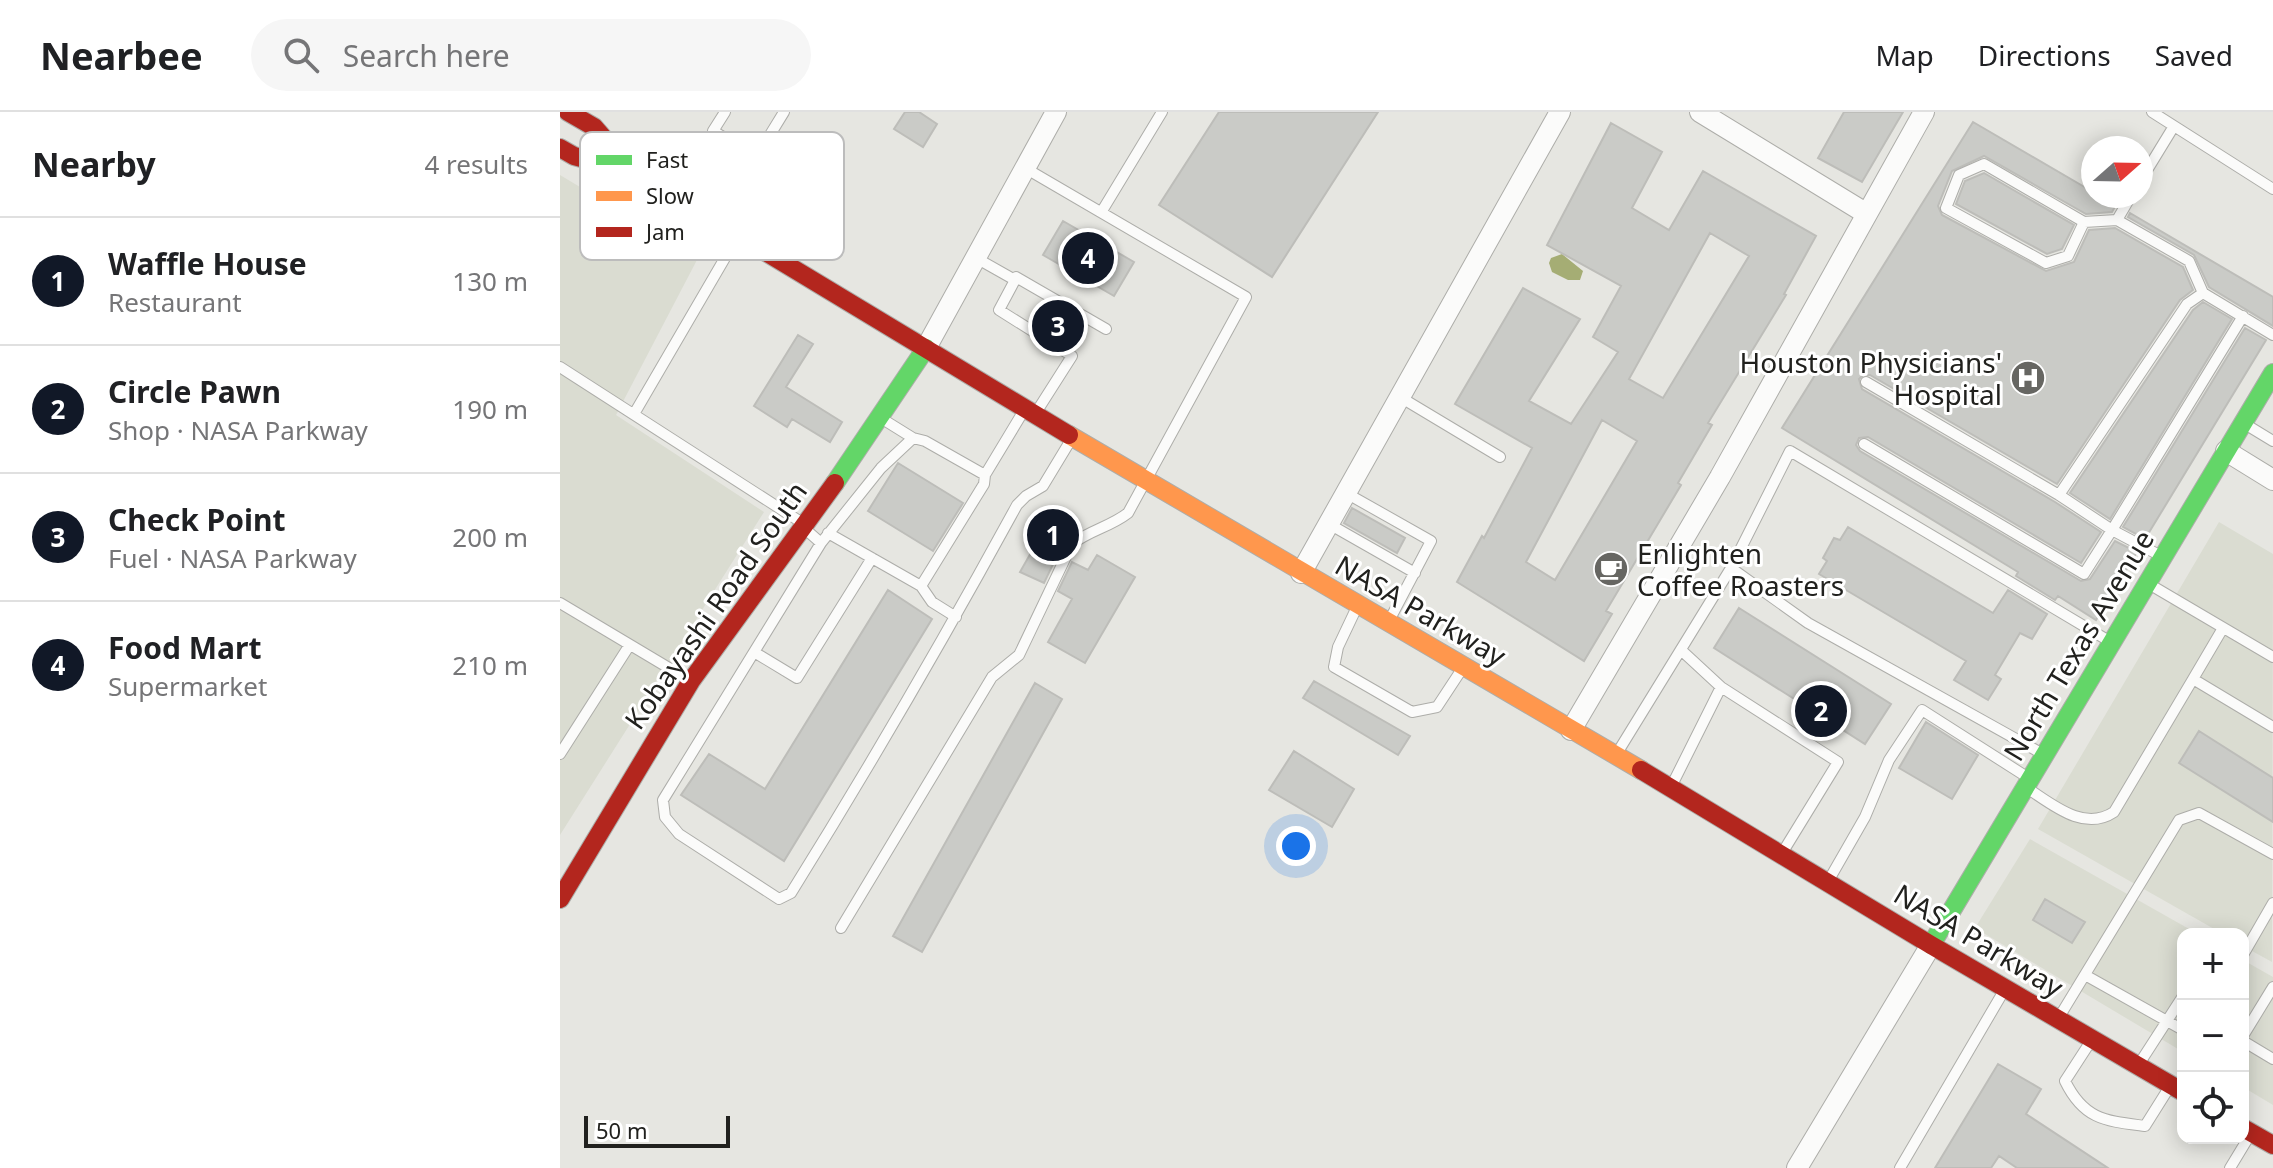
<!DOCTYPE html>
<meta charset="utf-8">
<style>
body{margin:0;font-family:"Noto Sans",sans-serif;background:#f6f6f6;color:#202124}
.controls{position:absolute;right:24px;bottom:24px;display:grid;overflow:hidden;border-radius:16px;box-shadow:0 4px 20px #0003}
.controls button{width:72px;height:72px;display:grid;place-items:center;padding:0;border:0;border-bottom:2px solid #e0e0e0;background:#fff;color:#202124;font:40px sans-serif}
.compass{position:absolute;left:1521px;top:24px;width:72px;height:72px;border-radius:50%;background:#fff;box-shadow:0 4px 20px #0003;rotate:70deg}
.scale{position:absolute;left:24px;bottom:20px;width:146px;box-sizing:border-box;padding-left:8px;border:4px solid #21211e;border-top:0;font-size:22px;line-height:28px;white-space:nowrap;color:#21211e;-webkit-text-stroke:6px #fff;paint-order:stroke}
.you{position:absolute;left:736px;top:734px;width:28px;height:28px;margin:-20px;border:6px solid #fff;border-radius:50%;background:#1a73e8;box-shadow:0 0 0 12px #1a73e833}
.badge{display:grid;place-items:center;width:52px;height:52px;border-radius:50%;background:#111827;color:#fff;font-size:26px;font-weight:700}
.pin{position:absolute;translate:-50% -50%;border:4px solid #fff;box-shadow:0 2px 8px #0006}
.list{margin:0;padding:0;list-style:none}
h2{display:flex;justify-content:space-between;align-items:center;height:104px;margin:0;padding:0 32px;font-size:34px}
h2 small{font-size:26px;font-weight:400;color:#757577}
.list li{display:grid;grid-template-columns:52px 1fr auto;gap:24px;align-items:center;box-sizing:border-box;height:128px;padding:0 32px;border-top:2px solid #e0e0e0}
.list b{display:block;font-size:30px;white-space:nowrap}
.list p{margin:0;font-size:26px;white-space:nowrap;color:#757577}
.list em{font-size:26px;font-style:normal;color:#757577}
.icon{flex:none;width:44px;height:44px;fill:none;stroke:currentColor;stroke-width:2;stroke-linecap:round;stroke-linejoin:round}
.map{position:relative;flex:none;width:1713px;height:1056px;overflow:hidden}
header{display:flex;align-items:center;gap:48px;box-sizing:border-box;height:112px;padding:0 40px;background:#fff;border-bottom:2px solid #e0e0e0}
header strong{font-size:38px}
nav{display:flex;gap:44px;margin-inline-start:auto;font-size:28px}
.search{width:560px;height:72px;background:#f6f6f6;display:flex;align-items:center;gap:20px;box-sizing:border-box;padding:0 28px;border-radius:44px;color:#757577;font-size:30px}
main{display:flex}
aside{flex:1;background:#fff}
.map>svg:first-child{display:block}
.built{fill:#dadcd1}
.water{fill:#a5ad74}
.building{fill:#cacbc7;stroke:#bdbdb9;stroke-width:2;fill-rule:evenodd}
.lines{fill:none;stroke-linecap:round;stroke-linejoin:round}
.lane-casing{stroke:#adada9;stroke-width:12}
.street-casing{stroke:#adada9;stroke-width:22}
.fast-casing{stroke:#adada9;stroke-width:20}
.slow-casing{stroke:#adada9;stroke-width:20}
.jam-casing{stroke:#adada9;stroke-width:20}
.lane{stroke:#fbfbfa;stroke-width:10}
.street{stroke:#fbfbfa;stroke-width:20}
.fast{stroke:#63d668;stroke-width:18}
.slow{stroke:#ff974d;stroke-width:18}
.jam{stroke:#b3261e;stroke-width:18}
.labels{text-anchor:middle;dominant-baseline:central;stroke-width:6;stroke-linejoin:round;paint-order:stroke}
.poi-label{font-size:28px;fill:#21211e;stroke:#fff;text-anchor:end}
.street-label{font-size:28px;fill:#21211e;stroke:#fff}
.key{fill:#fff;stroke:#bcbcbc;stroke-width:2}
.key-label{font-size:22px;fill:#21211e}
</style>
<header>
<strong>Nearbee</strong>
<div class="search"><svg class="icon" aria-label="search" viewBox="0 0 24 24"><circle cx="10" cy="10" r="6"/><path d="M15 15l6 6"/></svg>Search here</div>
<nav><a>Map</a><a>Directions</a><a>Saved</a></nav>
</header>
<main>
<aside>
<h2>Nearby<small>4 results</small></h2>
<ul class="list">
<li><span class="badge">1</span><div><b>Waffle House</b><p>Restaurant</p></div><em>130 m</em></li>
<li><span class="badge">2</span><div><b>Circle Pawn</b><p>Shop · NASA Parkway</p></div><em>190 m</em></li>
<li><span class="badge">3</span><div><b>Check Point</b><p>Fuel · NASA Parkway</p></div><em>200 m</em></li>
<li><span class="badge">4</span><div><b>Food Mart</b><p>Supermarket</p></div><em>210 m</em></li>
</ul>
</aside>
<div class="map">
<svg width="1713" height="1056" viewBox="0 0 1713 1056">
<rect width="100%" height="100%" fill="#e6e6e1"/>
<path class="built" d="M 0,63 L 138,146 L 56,303 L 204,400 L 0,723 Z
M 1659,410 L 1713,442 L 1712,850 L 1683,834 L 1683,822 L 1663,822 L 1478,717 Z
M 1470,727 L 1638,822 L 1623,822 L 1623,940 L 1415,816 Z
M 1683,848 L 1713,865 L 1713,993 L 1683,975 Z"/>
<path class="water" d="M 1002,142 L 1023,159 L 1020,168 L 1008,168 L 992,160 L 989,151 L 991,146 Z"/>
<path class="building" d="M 345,0 L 359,0 L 377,12 L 363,35 L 334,17 Z
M 659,0 L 818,0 L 712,165 L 599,93 Z
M 1284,0 L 1343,0 L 1302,70 L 1258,46 Z
M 1413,10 L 1533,80 L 1533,84 L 1540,84 L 1556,93 L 1552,100 L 1526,102 L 1424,44 L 1392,59 L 1378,94 L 1382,103 L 1486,159 L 1514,150 L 1529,118 L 1555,116 L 1623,155 L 1633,178 L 1620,188 L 1497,372 L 1310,263 L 1303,263 L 1299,267 L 1302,277 L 1495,390 L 1541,420 L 1521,451 L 1308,325 L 1299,326 L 1296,333 L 1300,339 L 1521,469 L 1530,467 L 1555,429 L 1577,440 L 1536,508 L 1498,484 L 1495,488 L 1456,464 L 1458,460 L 1222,316 Z
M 1051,11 L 1102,40 L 1072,96 L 1109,118 L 1143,59 L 1256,124 L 1224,182 L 1226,183 L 1148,311 L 1152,313 L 1118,371 L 1121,373 L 1046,499 L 1052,502 L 1024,549 L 897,470 L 922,424 L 924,426 L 972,336 L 895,292 L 963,176 L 1020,207 L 969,289 L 1011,312 L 1058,240 L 1033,225 L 1061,174 L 987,133 ZM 1150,121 L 1189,144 L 1103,286 L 1069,267 ZM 1042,308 L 1077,329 L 995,468 L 966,450 Z
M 1424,61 L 1514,113 L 1502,137 L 1487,142 L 1396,92 L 1405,69 Z
M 1570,101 L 1713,185 L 1713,214 L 1649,175 L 1634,143 L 1568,105 Z
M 503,109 L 574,150 L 554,184 L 483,143 Z
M 1643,190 L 1672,207 L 1550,407 L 1510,381 L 1633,198 Z
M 1685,216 L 1706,228 L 1585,427 L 1563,415 Z
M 238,223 L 253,232 L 226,275 L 282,310 L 270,330 L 232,307 L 227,315 L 194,294 Z
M 338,351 L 403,391 L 373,439 L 308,399 Z
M 497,395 L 514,406 L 494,440 L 498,442 L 484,471 L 460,460 Z
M 792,396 L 845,426 L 837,441 L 784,411 Z
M 1288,415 L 1433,501 L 1448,478 L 1487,502 L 1472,527 L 1460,521 L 1435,563 L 1441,567 L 1428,588 L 1394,568 L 1406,549 L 1259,462 L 1267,449 L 1263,446 L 1274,426 L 1280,428 Z
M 537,443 L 575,465 L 525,551 L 488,530 L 512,487 L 498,479 L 512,450 L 528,458 Z
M 328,478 L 372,507 L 224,749 L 121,683 L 149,642 L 205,677 Z
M 1179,496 L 1331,592 L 1305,632 L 1154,536 Z
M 754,569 L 850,624 L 838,643 L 743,586 Z
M 475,571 L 502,587 L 362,840 L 333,824 Z
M 1366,610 L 1418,643 L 1392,687 L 1339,656 Z
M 1639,619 L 1713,666 L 1713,710 L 1619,651 Z
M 734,639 L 794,677 L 772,715 L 709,678 Z
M 1485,787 L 1525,810 L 1512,831 L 1473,808 Z
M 1438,952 L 1481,977 L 1466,1002 L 1548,1056 L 1457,1056 L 1439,1044 L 1431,1056 L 1375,1056 Z"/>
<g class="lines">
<g class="lane-casing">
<path id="lane" d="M 165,0 L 153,19 L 197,45
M 1592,0 L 1713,77
M 1581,68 L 1614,14
M 1571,84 L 1557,108 L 1629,149 L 1643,181 L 1713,223
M 542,99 L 602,0
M 159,106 L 224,0
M 1524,110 L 1508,144 L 1486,151 L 1386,96 L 1399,63 L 1424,52 L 1524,110 L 1557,108
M 416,146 L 455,168 L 439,198 L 512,244 L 477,299
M 455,168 L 456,165 L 546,217
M 1643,181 L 1627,192 L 1499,383 L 1552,418 L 1683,204
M 0,255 L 244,412
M 1306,270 L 1499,383
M 840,285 L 940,345
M 74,302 L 176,127
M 324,308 L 353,326
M 1685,312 L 1713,329
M 1304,332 L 1524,462 L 1552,418 L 1601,444
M 786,381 L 871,429 L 830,507
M 769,412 L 855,461
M 244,416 L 261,431 L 103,688 L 105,705 L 119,722 L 219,787 L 231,781 C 310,654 385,525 457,393 L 466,384 L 483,374 L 509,331
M 268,421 L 361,474
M 261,431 L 321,356 L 353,326 L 365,329 L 425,363 L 463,300
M 1171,456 L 1248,511 L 1481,641
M 1589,472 L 1713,545
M 0,491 L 129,568
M 796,497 L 778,535 L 774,555 L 852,600 L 877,595 L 900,560
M 396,505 L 372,490 L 361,474 L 424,372 L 425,363
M 1121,538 L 1161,575 L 1278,650 L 1224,738
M 194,540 L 237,566 L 312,446
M 1633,567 L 1663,516
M 1059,638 L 1171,456 L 1230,339 L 1549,529
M 0,642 L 69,534
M 1113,671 L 1161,575
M 1467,676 C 1493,693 1524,720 1554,700 L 1633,567 L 1713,615
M 1270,766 L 1305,705 L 1329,648 L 1362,598 L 1467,665
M 281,816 L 432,565 L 459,543 L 512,432 C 530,418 550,415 568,401 L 686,185 L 465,56
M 1683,843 L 1713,791
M 1525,863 L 1623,918
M 1501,902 L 1619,708 L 1639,701 L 1713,742
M 1683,924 L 1713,875
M 1683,929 L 1713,947
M 1529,932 L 1505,969 C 1524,1008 1546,1009 1585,1014 L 1607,979
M 1581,949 L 1623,884
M 1340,1056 L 1442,882
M 1670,1056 L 1690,1023"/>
</g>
<g class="street-casing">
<path id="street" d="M 1140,0 L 1307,102
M 366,236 L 496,0
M 1666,339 L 1713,368
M 741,461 L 1000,0
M 1011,618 L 1160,365 L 1364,0
M 1237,1056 L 1371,833"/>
</g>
<g class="fast-casing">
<path id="fast" d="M 275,371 L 366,236
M 1371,833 L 1713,261"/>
</g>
<g class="slow-casing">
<path id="slow" d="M 509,323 L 1081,658"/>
</g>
<g class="jam-casing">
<path id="jam" d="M 8,0 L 34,15 L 73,60
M 0,36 L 14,44 L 73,60 L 509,323
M 1081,658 L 1371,833 L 1623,980
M 0,787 L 131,569 L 275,371
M 1683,1016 L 1713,1033"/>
</g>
<use href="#lane" class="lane"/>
<use href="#street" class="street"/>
<use href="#fast" class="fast"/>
<use href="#slow" class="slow"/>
<use href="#jam" class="jam"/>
</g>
<defs>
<g id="hospital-disc" transform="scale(1.8)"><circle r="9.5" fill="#666662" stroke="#fff"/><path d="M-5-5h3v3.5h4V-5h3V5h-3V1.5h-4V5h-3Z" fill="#fff"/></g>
<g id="cafe-disc" transform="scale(1.8)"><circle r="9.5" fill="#666662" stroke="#fff"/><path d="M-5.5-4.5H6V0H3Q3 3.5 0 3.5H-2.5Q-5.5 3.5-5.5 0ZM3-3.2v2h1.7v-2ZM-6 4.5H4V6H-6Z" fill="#fff"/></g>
</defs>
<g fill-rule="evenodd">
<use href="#hospital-disc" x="1468" y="266"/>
<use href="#cafe-disc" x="1051" y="457"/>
</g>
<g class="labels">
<g class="poi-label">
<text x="1442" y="250">Houston Physicians'<tspan x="1442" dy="32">Hospital</tspan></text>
<text x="1077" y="441" text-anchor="start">Enlighten<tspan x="1077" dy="32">Coffee Roasters</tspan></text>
</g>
<g class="street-label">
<text transform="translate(155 493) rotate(-55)">Kobayashi Road South</text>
<text transform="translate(861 498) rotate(30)">NASA Parkway</text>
<text transform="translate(1518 533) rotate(-59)">North Texas Avenue</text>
<text transform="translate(1419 828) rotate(31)">NASA Parkway</text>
</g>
</g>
<rect x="20" y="20" width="264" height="128" rx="12" class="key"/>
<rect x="36" y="43" width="36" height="10" fill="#63d668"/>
<rect x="36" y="79" width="36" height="10" fill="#ff974d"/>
<rect x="36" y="115" width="36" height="10" fill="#b3261e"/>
<g class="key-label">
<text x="86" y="56">Fast</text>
<text x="86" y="92">Slow</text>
<text x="86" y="128">Jam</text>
</g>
</svg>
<div class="controls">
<button>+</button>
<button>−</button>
<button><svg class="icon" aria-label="locate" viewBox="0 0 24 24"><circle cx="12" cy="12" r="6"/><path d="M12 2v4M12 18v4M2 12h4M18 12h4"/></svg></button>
</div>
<svg class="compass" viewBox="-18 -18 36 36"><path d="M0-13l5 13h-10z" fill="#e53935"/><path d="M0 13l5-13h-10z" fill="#757577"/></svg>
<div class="scale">50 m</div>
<div class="you"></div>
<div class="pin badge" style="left:493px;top:423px">1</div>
<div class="pin badge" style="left:1261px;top:599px">2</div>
<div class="pin badge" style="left:498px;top:214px">3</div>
<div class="pin badge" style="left:528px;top:146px">4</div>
</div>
</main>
